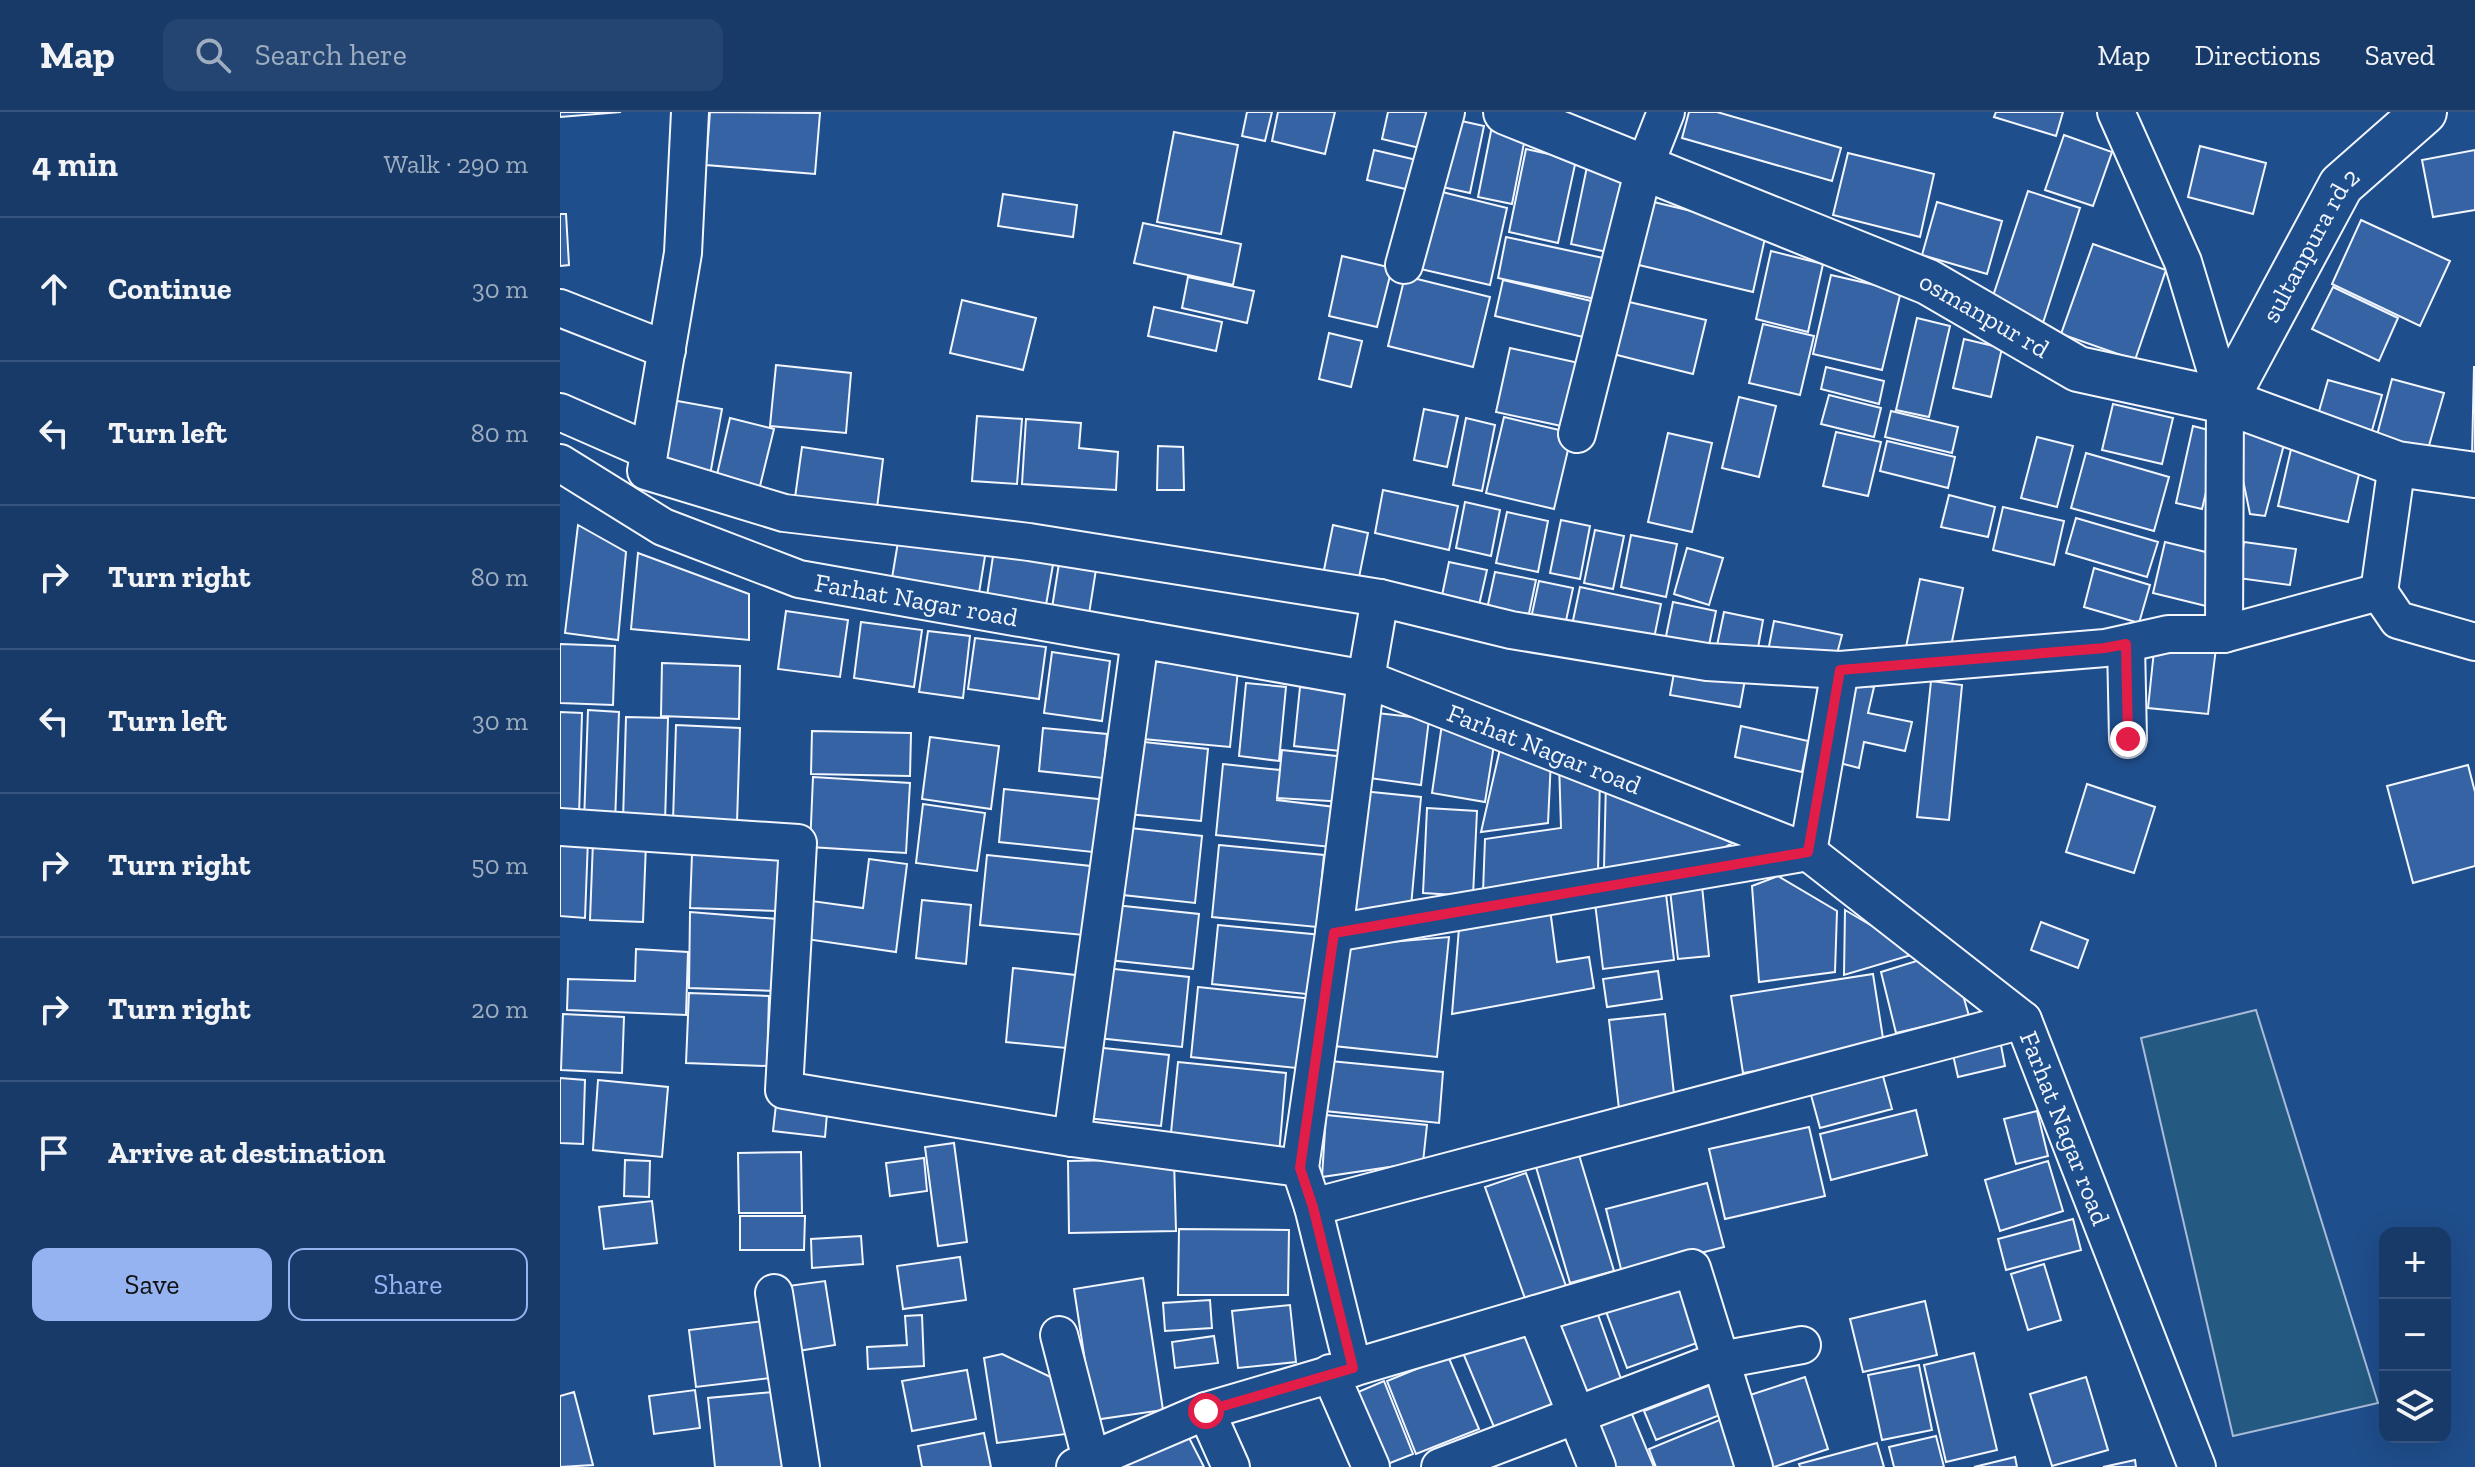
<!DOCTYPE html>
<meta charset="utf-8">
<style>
body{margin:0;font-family:"Zilla Slab",serif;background:#244571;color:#f1f3f6}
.controls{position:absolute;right:24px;bottom:24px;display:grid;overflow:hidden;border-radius:16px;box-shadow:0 8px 32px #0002}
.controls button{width:72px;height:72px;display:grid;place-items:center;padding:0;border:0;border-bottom:2px solid #36547d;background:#173a69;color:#f1f3f6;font:40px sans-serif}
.stop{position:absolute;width:24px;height:24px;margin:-18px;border:6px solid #e11d48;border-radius:50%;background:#fff}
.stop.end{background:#e11d48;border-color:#fff;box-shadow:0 2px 8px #0008}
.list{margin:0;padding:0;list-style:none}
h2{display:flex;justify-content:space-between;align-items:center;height:104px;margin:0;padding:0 32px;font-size:34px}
h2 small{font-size:26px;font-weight:400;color:#9eadc0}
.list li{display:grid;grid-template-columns:52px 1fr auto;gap:24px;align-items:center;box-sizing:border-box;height:144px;padding:0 32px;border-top:2px solid #36547d}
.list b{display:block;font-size:30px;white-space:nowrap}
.list em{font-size:26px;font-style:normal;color:#9eadc0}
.actions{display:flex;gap:16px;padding:24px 32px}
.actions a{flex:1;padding:18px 0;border:2px solid #95b2f1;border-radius:16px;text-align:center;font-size:28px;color:#95b2f1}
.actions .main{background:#95b2f1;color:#111}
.icon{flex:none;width:44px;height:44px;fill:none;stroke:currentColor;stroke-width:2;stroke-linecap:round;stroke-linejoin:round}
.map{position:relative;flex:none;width:1915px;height:1355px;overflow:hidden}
header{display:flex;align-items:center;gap:48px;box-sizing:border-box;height:112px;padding:0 40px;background:#173a69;border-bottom:2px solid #36547d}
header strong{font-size:38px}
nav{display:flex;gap:44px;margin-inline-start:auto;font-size:28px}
.search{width:560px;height:72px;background:#244571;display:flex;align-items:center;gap:20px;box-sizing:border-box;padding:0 28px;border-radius:16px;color:#9eadc0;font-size:30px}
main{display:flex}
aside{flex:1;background:#173a69}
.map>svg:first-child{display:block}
.green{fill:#245a82;stroke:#a8bbd7;stroke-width:2}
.building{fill:#3563a3;stroke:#f2f6ff;stroke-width:2}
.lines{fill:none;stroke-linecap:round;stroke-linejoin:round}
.minor-casing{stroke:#f2f6ff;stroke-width:40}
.tertiary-casing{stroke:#f2f6ff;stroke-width:48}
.minor{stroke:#1f4e8c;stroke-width:36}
.tertiary{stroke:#1f4e8c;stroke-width:44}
.route{stroke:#e11d48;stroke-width:10}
.labels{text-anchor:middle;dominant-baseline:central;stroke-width:6;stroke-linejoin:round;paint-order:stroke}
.street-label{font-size:26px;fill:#f2f6ff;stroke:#1f4e8c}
</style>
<header>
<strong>Map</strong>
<div class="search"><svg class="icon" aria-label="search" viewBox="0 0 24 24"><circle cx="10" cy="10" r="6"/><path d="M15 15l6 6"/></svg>Search here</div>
<nav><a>Map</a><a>Directions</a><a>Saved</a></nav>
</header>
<main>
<aside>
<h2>4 min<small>Walk · 290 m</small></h2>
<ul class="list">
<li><svg class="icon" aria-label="ahead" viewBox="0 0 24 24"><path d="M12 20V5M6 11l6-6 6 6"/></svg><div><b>Continue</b></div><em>30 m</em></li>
<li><svg class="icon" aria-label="left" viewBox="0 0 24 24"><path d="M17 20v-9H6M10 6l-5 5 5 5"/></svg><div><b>Turn left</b></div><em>80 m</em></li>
<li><svg class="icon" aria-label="right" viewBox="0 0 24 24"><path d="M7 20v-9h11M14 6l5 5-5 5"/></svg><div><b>Turn right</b></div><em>80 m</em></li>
<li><svg class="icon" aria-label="left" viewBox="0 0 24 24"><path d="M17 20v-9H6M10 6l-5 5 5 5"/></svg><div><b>Turn left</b></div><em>30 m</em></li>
<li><svg class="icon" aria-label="right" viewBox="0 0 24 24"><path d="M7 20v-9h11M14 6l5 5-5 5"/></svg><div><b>Turn right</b></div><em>50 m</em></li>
<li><svg class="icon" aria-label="right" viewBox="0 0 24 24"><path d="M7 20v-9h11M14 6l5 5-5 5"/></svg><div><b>Turn right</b></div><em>20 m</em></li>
<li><svg class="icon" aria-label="arrive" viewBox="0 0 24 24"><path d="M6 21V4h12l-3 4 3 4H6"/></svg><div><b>Arrive at destination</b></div></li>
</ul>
<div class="actions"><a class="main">Save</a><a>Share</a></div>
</aside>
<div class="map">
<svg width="1915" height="1355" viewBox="0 0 1915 1355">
<rect width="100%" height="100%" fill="#1f4e8c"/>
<path class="green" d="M 1696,898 L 1818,1291 L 1673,1324 L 1581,926 Z"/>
<path class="building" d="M 0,0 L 61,0 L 0,5 Z
M 150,0 L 260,1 L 255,62 L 146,53 Z
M 687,0 L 712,0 L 705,29 L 682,24 Z
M 718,0 L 775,0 L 765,42 L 712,29 Z
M 828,0 L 873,0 L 864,37 L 822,27 Z
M 1129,0 L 1157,0 L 1281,36 L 1272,69 L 1122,26 Z
M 1436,0 L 1503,0 L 1496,24 L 1434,5 Z
M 888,6 L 924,14 L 910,81 L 873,73 Z
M 932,14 L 966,21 L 952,92 L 918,85 Z
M 614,20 L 678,33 L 661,122 L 597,110 Z
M 1504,23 L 1552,40 L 1533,94 L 1485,78 Z
M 1640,34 L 1706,51 L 1693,102 L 1628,85 Z
M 966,37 L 1016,48 L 998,131 L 949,120 Z
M 814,38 L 861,49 L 854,79 L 807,68 Z
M 1915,38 L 1915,98 L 1873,105 L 1862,48 Z
M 1288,41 L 1374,62 L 1360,125 L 1273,103 Z
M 1028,50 L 1065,58 L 1047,140 L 1011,132 Z
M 870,77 L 947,96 L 930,173 L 852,155 Z
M 1468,79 L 1520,96 L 1482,214 L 1429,196 Z
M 443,82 L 517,93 L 513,125 L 438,114 Z
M 1081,87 L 1207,117 L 1193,180 L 1066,150 Z
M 1377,90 L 1442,109 L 1427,162 L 1362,143 Z
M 0,102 L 6,102 L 9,153 L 0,154 Z
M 1801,108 L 1890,149 L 1860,214 L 1772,172 Z
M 583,111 L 681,132 L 673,173 L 574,151 Z
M 946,125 L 1048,147 L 1040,188 L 938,166 Z
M 1533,132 L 1606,158 L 1575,248 L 1501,222 Z
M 1211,139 L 1263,152 L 1248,220 L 1196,207 Z
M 782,144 L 832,156 L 817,215 L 769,204 Z
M 1271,163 L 1341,179 L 1322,258 L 1253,242 Z
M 845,164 L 930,185 L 913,255 L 828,234 Z
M 628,165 L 694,179 L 687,211 L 622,196 Z
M 943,168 L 1048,193 L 1040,229 L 935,204 Z
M 1773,175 L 1838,206 L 1819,249 L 1752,217 Z
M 402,188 L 476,206 L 463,258 L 390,241 Z
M 1065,189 L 1146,208 L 1133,262 L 1053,242 Z
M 594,195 L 662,210 L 656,239 L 588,224 Z
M 1357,206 L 1390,214 L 1369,305 L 1336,298 Z
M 1203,212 L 1254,224 L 1240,283 L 1189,271 Z
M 769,221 L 802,229 L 791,275 L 759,267 Z
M 1404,227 L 1442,236 L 1431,285 L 1393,276 Z
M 950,236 L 1019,251 L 1006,315 L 936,300 Z
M 216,253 L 291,261 L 286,321 L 210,314 Z
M 1266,255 L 1324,269 L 1319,292 L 1261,277 Z
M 1914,255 L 1915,255 L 1915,345 L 1912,345 Z
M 1832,267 L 1884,281 L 1868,337 L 1817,323 Z
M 1768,268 L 1822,283 L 1811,322 L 1757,306 Z
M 1269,283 L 1321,296 L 1314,325 L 1261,312 Z
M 1179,285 L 1216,294 L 1199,365 L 1162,356 Z
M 112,288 L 162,297 L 150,363 L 99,354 Z
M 1553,292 L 1613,306 L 1602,352 L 1542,338 Z
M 864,297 L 898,304 L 887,355 L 854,348 Z
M 1331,299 L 1398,315 L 1392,341 L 1325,325 Z
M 417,304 L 462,307 L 457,372 L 412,369 Z
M 944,305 L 1012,321 L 994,397 L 926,381 Z
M 170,306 L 214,317 L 199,378 L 156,367 Z
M 906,306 L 935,313 L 922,379 L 893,373 Z
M 466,307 L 521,311 L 519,336 L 558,340 L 556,378 L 462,372 Z
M 1679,313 L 1726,325 L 1705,404 L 1690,402 L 1677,339 Z
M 1633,314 L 1660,321 L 1642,397 L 1616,391 Z
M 1276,320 L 1321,330 L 1308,384 L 1263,374 Z
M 1108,321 L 1152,331 L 1132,420 L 1088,410 Z
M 1477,325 L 1513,334 L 1497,395 L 1461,386 Z
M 1327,329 L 1395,345 L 1388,376 L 1320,359 Z
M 1732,333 L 1802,349 L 1788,410 L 1718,394 Z
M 598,334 L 623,335 L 624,378 L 597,378 Z
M 242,335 L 323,347 L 316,404 L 234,393 Z
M 1526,341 L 1609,365 L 1594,419 L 1511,396 Z
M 823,378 L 898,394 L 889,438 L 815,421 Z
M 1389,383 L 1435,395 L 1428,425 L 1381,415 Z
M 905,390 L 940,398 L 931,444 L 896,436 Z
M 1443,395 L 1504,409 L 1494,453 L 1433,438 Z
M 947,400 L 988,409 L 978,460 L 936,451 Z
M 1516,406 L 1598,430 L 1587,465 L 1506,441 Z
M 1001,408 L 1030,414 L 1020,467 L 990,461 Z
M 18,413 L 66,440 L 58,528 L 5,521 Z
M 773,413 L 808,421 L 797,475 L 762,468 Z
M 1035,418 L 1064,424 L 1053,477 L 1024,471 Z
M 1071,423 L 1117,432 L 1106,485 L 1061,475 Z
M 339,424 L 426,438 L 419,481 L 332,466 Z
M 1605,430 L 1658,443 L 1646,494 L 1593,481 Z
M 1684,430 L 1736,437 L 1730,473 L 1678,466 Z
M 435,431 L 495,441 L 486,493 L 427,484 Z
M 1127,436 L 1163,446 L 1149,493 L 1114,482 Z
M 78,441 L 189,482 L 189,528 L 71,517 Z
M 500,445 L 537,451 L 529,502 L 492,496 Z
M 889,450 L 927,458 L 917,502 L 880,493 Z
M 1534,456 L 1590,473 L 1579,511 L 1524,495 Z
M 935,460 L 976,468 L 968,506 L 927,497 Z
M 1360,467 L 1403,476 L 1389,544 L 1346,535 Z
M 979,469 L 1013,476 L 1004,518 L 970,511 Z
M 1020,475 L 1101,492 L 1092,536 L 1011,518 Z
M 1113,490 L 1156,499 L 1148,538 L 1105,529 Z
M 226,499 L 288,508 L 280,565 L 218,557 Z
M 1164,500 L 1203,508 L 1196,547 L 1156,538 Z
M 1214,509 L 1282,523 L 1274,553 L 1208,539 Z
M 301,510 L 362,518 L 354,575 L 294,566 Z
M 368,519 L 410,524 L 403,586 L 359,580 Z
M 415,526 L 486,535 L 479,587 L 408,577 Z
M 1595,529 L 1656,536 L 1648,602 L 1588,596 Z
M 0,532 L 55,534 L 53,593 L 0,591 Z
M 492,540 L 550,549 L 542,609 L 484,601 Z
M 590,549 L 678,558 L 670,635 L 583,627 Z
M 1116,550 L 1186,562 L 1180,595 L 1110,583 Z
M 102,551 L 180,554 L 179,607 L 101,604 Z
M 1285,569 L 1314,575 L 1308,601 L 1352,610 L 1345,639 L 1304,630 L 1299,656 L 1268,648 Z
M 1371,569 L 1402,573 L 1389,708 L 1357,705 Z
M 686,571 L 726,575 L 719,649 L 679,644 Z
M 740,575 L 795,581 L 790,640 L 734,634 Z
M 28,598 L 59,600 L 55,711 L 24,710 Z
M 0,600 L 22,601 L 19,705 L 0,704 Z
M 817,601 L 869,607 L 861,673 L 809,666 Z
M 66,605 L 108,606 L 105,711 L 63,709 Z
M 882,612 L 936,620 L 925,690 L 872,681 Z
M 116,613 L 180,616 L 177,711 L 113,709 Z
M 1181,614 L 1248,629 L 1242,660 L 1175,645 Z
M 483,616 L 547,622 L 543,666 L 479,659 Z
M 252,619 L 351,621 L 350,664 L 251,662 Z
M 943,624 L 991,647 L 988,711 L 921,720 Z
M 370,625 L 439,634 L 431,697 L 362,687 Z
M 575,629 L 648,637 L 641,709 L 568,702 Z
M 722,638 L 794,646 L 787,690 L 717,686 Z
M 999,650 L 1040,665 L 1038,760 L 923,780 L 925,727 L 1001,716 Z
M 663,652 L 720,658 L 717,688 L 775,695 L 771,735 L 656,723 Z
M 1908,653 L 1915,680 L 1915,754 L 1853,771 L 1827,674 Z
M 253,665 L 350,671 L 346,741 L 250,735 Z
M 1046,668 L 1172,731 L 1155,741 L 1044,756 Z
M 1527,672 L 1595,695 L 1574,761 L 1506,740 Z
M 444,677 L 547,688 L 542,741 L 439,730 Z
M 802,679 L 861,685 L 851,794 L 788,799 Z
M 363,692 L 425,701 L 417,759 L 356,751 Z
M 867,696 L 917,699 L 913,784 L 863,781 Z
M 561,715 L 642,724 L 635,791 L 554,782 Z
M 0,726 L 28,727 L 25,806 L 0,804 Z
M 33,729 L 86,731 L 83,810 L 30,808 Z
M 659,733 L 764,743 L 757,815 L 652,805 Z
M 132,742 L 220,745 L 218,799 L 130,796 Z
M 427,743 L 540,755 L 534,824 L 420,813 Z
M 309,747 L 347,752 L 336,840 L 246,827 L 252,789 L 303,796 Z
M 1218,764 L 1277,799 L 1275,860 L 1199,870 L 1192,774 Z
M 1142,774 L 1149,844 L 1118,847 L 1110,778 Z
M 1106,782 L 1114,848 L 1043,857 L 1035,791 Z
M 362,788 L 411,793 L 406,852 L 356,846 Z
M 555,793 L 639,802 L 633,857 L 549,848 Z
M 990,797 L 997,850 L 1029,845 L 1034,876 L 892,902 L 899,816 Z
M 1285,798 L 1358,841 L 1284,863 Z
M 130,800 L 218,807 L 217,879 L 129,876 Z
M 1481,810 L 1528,828 L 1518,856 L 1471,838 Z
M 658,813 L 762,823 L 756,883 L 652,872 Z
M 889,825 L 877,945 L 774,934 L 782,834 Z
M 76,837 L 128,840 L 126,903 L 7,898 L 8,867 L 75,869 Z
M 1363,847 L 1401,876 L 1409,904 L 1336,921 L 1321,860 Z
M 453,856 L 524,864 L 516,937 L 446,930 Z
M 545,856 L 629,865 L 622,935 L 538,926 Z
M 1098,859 L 1102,887 L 1047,895 L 1043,867 Z
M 1313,862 L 1325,939 L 1183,961 L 1171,884 Z
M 638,875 L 753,887 L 746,957 L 631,945 Z
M 129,881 L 209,884 L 207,954 L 126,951 Z
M 3,902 L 64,905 L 62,961 L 1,958 Z
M 1105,902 L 1115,991 L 1059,997 L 1049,908 Z
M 1439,923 L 1445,954 L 1398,965 L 1391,934 Z
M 534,935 L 609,943 L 601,1014 L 527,1006 Z
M 770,949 L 883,960 L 879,1011 L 765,999 Z
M 618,950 L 726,961 L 719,1042 L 610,1031 Z
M 1320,953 L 1332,997 L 1260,1016 L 1248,972 Z
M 0,966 L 25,968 L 23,1032 L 0,1031 Z
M 38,968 L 108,975 L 102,1045 L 33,1038 Z
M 217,984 L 268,990 L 265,1025 L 213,1019 Z
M 1356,998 L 1367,1043 L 1271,1068 L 1260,1022 Z
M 1477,999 L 1488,1044 L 1456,1052 L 1444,1007 Z
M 766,1003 L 867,1013 L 863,1050 L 762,1065 Z
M 1249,1015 L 1265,1084 L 1165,1107 L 1149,1037 Z
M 394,1031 L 407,1130 L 378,1134 L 365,1035 Z
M 241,1040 L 242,1101 L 179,1101 L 178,1041 Z
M 1019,1043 L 1054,1159 L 1010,1171 L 976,1055 Z
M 364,1046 L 367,1079 L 330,1084 L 326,1051 Z
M 614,1047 L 616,1119 L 509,1121 L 508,1049 Z
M 65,1048 L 90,1049 L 89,1085 L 64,1084 Z
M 1488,1049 L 1503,1099 L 1440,1119 L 1425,1068 Z
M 966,1061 L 1007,1177 L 967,1192 L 925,1075 Z
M 1147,1071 L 1164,1135 L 1062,1161 L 1046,1097 Z
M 92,1089 L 97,1131 L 44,1137 L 39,1095 Z
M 180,1104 L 245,1104 L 244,1138 L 180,1138 Z
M 1513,1107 L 1521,1138 L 1446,1158 L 1438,1127 Z
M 619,1117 L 729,1118 L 728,1183 L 618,1183 Z
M 301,1124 L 303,1152 L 252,1156 L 251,1127 Z
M 400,1145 L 406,1188 L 343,1197 L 337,1154 Z
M 1484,1152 L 1501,1208 L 1468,1218 L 1451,1162 Z
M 1124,1165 L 1148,1227 L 1067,1256 L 1044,1194 Z
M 583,1166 L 603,1298 L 534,1308 L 514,1177 Z
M 265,1169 L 275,1233 L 238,1239 L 228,1174 Z
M 650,1188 L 652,1216 L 605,1219 L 603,1191 Z
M 1365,1189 L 1377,1243 L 1303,1260 L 1290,1207 Z
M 730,1193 L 736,1250 L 678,1256 L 672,1199 Z
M 1036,1197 L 1061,1267 L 1013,1284 L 988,1213 Z
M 362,1203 L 364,1254 L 308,1257 L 307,1235 L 347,1233 L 345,1204 Z
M 204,1209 L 211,1266 L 136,1275 L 129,1218 Z
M 971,1213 L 1001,1289 L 934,1315 L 903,1241 Z
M 654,1224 L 658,1251 L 615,1256 L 612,1230 Z
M 1414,1241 L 1437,1338 L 1386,1350 L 1364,1253 Z
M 442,1242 L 499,1269 L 506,1322 L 437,1331 L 424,1246 Z
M 888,1244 L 919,1317 L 856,1342 L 827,1269 Z
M 1359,1253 L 1372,1318 L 1322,1328 L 1308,1263 Z
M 407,1258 L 416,1307 L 352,1319 L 342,1269 Z
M 1245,1265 L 1268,1337 L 1214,1355 L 1204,1355 L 1181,1286 Z
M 1526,1265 L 1548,1338 L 1492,1354 L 1470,1282 Z
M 824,1269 L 853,1342 L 820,1355 L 791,1283 Z
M 1153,1272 L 1165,1301 L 1096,1328 L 1084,1299 Z
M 135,1278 L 140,1316 L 94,1322 L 89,1284 Z
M 223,1279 L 231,1355 L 155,1355 L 148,1286 Z
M 14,1280 L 33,1353 L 0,1355 L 0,1284 Z
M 1069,1295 L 1094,1355 L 1055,1355 L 1036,1308 Z
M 1167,1305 L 1187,1355 L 1096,1355 L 1089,1337 Z
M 625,1318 L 644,1355 L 554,1355 Z
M 424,1321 L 431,1355 L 362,1355 L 358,1334 Z
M 1376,1324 L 1384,1355 L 1334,1355 L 1329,1335 Z
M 1317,1331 L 1324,1355 L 1240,1355 L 1239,1352 Z
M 1455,1345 L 1457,1355 L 1414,1355 Z
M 1575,1348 L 1576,1355 L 1543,1355 Z"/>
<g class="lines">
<g class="minor-casing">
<g id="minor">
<path d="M 130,0 L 123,141 L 86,359 L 224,401 L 469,430 L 820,486 L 951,518 L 1147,550 L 1280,558 L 1545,536 L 1608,522 L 1664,522 L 1819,480 L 1838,508 L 1915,530"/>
<path d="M 1556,0 L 1623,150 L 1665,289 L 1664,522"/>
<path d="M 844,153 L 886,0"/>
<path d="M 0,196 L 107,238"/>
<path d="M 0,300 L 89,339"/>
<path d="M 1017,322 L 1084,56 L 1106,0"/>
<path id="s1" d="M 0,351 L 103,415 L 239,467 L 806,567 L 1248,740 L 1463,908 L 1637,1355"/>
<path d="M 1819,480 L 1837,352"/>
<path d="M 1566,532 L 1568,627"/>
<path d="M 0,715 L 238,731 L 224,978 L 512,1026 L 740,1056"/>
<path d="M 774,821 L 1248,740 L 1280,558"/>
<path d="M 512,1026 L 580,527"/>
<path d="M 753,1095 L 1463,908"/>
<path d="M 214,1181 L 241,1355"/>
<path d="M 976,1202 L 1037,1355"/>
<path d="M 499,1223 L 531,1347"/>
<path d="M 793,1256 L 753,1095 L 740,1056 L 774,821 L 806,567 L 820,486"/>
<path d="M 770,1261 L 811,1355"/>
<path d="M 646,1299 L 671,1355"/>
<path d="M 515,1355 L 646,1299 L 1132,1156 L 1194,1355"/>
<path d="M 880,1355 L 1161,1248 L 1242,1233"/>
</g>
</g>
<g class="tertiary-casing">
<g id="tertiary">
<path id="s2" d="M 946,0 L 1368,170 L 1518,257 L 1665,289 L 1837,352 L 1915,363"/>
<path id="s3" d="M 1665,289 L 1781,73 L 1864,0"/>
</g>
</g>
<use href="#minor" class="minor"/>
<use href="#tertiary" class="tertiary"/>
</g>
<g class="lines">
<path class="route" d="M 646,1299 L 793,1256 L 753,1095 L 740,1056 L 774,821 L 1248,740 L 1280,558 L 1545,536 L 1566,532 L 1568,627"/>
</g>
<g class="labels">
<g class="street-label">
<text stroke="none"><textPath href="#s3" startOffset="178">sultanpura rd 2</textPath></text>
<text stroke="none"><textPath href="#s2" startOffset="520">osmanpur rd</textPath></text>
<text stroke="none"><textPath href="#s1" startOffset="386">Farhat Nagar road</textPath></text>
<text stroke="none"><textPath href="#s1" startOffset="1034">Farhat Nagar road</textPath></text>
<text stroke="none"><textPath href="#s1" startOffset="1706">Farhat Nagar road</textPath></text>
</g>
</g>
</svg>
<div class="controls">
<button>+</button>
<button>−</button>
<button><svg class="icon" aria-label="layers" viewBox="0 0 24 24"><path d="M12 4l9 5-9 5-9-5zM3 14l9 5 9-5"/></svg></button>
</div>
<div class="stop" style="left:646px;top:1299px"></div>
<div class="stop end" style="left:1568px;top:627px"></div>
</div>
</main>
